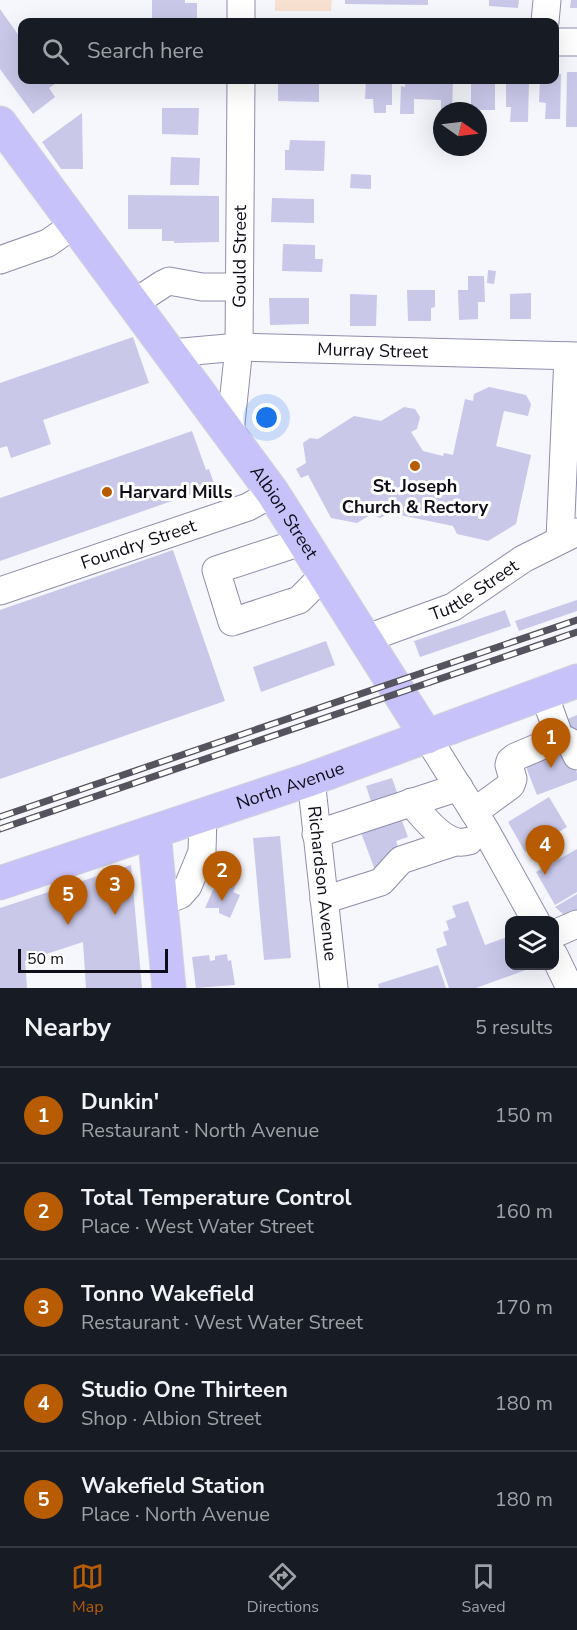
<!DOCTYPE html>
<meta charset="utf-8">
<style>
body{margin:0;font-family:"Nunito Sans",sans-serif;background:#242831;color:#f1f3f6}
.controls{position:absolute;right:18px;bottom:18px;display:grid;overflow:hidden;border-radius:12px;box-shadow:0 6px 24px #0002}
.controls button{width:54px;height:54px;display:grid;place-items:center;padding:0;border:0;border-bottom:2px solid #363941;background:#171b24;color:#f1f3f6;font:30px sans-serif}
.compass{position:absolute;left:433px;top:102px;width:54px;height:54px;border-radius:50%;background:#171b24;box-shadow:0 6px 24px #0002;rotate:104deg}
.scale{position:absolute;left:18px;bottom:15px;width:150px;box-sizing:border-box;padding-left:6px;border:3px solid #0e0d18;border-top:0;font-size:16px;line-height:21px;white-space:nowrap;color:#0e0d18;-webkit-text-stroke:4px #fff;paint-order:stroke}
.you{position:absolute;left:267px;top:418px;width:21px;height:21px;margin:-15px;border:4px solid #fff;border-radius:50%;background:#1a73e8;box-shadow:0 0 0 9px #1a73e833}
.badge{display:grid;place-items:center;width:39px;height:39px;border-radius:50%;background:#b85c03;color:#fff;font-size:20px;font-weight:700}
.pin{position:absolute;translate:-50% -50px;filter:drop-shadow(0 2px 3px #0008)}
.pin::after{content:'';position:absolute;top:32px;width:21px;height:18px;background:inherit;clip-path:polygon(0 0,100% 0,50% 100%)}
.list{margin:0;padding:0;list-style:none}
h2{display:flex;justify-content:space-between;align-items:center;height:78px;margin:0;padding:0 24px;font-size:26px}
h2 small{font-size:20px;font-weight:400;color:#9ea1a6}
.list li{display:grid;grid-template-columns:39px 1fr auto;gap:18px;align-items:center;box-sizing:border-box;height:96px;padding:0 24px;border-top:2px solid #363941}
.list b{display:block;font-size:22px;white-space:nowrap}
.list p{margin:0;font-size:20px;white-space:nowrap;color:#9ea1a6}
.list em{font-size:20px;font-style:normal;color:#9ea1a6}
.icon{flex:none;width:33px;height:33px;fill:none;stroke:currentColor;stroke-width:2;stroke-linecap:round;stroke-linejoin:round}
.map{position:relative;flex:none;width:577px;height:988px;overflow:hidden}
.search{position:absolute;background:#171b24;box-shadow:0 6px 24px #0002;left:18px;right:18px;top:18px;height:66px;display:flex;align-items:center;gap:15px;box-sizing:border-box;padding:0 21px;border-radius:12px;color:#9ea1a6;font-size:22px}
.sheet{height:558px;background:#171b24}
nav{display:flex;justify-content:space-around;align-items:center;box-sizing:border-box;height:84px;border-top:2px solid #363941;background:#171b24;font-size:16px;color:#9ea1a6}
nav a{display:grid;justify-items:center;gap:3px}
nav .on{color:#b85c03}
.map>svg:first-child{display:block}
.green{fill:#f9e1d2}
.building{fill:#c9c8e9}
.lines{fill:none;stroke-linecap:round;stroke-linejoin:round}
.minor-casing{stroke:#8f8dac;stroke-width:29}
.major-casing{stroke:#d4d3d5;stroke-width:35}
.minor{stroke:#fff;stroke-width:27}
.major{stroke:#c8c2fa;stroke-width:33}
.rail-casing{stroke:#55545e;stroke-width:7}
.rail{stroke:#fff;stroke-width:4.5;stroke-dasharray:14;stroke-linecap:butt}
.poi-dot{fill:#b85c03;stroke:#fff;stroke-width:2}
.labels{text-anchor:middle;dominant-baseline:central;stroke-width:6;stroke-linejoin:round;paint-order:stroke}
.street-label{font-size:18px;fill:#0e0d18;stroke:#fff}
.poi-label{font-size:18px;font-weight:bold;fill:#0e0d18;stroke:#fff}
</style>
<div class="map">
<svg width="577" height="988" viewBox="0 0 577 988">
<rect width="100%" height="100%" fill="#f6f6fd"/>
<path class="green" d="M 275,0 L 332,0 L 331,11 L 275,11 Z"/>
<path class="building" d="M 152,0 L 185,0 L 185,3 L 197,3 L 197,22 L 168,22 L 168,18 L 152,18 Z
M 345,0 L 428,0 L 428,5 L 345,4 Z
M 489,0 L 519,0 L 518,8 L 489,6 Z
M 571,0 L 577,0 L 577,8 L 570,8 Z
M 0,9 L 22,40 L 22,80 L 51,80 L 55,84 L 49,88 L 55,97 L 33,114 L 0,69 Z
M 567,72 L 577,72 L 577,127 L 566,127 Z
M 554,74 L 561,74 L 560,119 L 545,119 L 546,103 L 539,102 L 540,80 L 554,80 Z
M 278,80 L 319,80 L 319,102 L 278,101 Z
M 366,80 L 392,80 L 392,105 L 386,105 L 386,113 L 374,113 L 373,99 L 365,99 Z
M 405,80 L 445,80 L 445,83 L 453,83 L 452,111 L 441,111 L 441,100 L 414,99 L 414,114 L 400,114 L 401,86 L 405,87 Z
M 471,80 L 495,80 L 495,110 L 471,110 Z
M 506,80 L 529,80 L 528,122 L 510,122 L 511,107 L 506,107 Z
M 162,108 L 199,108 L 198,135 L 162,134 Z
M 82,113 L 83,169 L 61,169 L 42,142 Z
M 290,140 L 325,141 L 324,171 L 285,170 L 285,150 L 289,150 Z
M 171,157 L 200,158 L 199,185 L 170,185 Z
M 351,174 L 371,175 L 371,189 L 350,188 Z
M 128,195 L 219,196 L 219,242 L 174,243 L 174,241 L 162,241 L 162,229 L 128,229 Z
M 272,198 L 314,199 L 314,223 L 271,222 Z
M 283,244 L 315,245 L 315,259 L 323,259 L 322,272 L 282,271 Z
M 488,270 L 496,271 L 494,284 L 487,283 Z
M 468,276 L 484,276 L 485,302 L 478,302 L 478,319 L 459,320 L 458,290 L 468,290 Z
M 407,290 L 435,290 L 435,307 L 431,308 L 431,321 L 408,321 Z
M 531,293 L 531,319 L 510,319 L 510,294 Z
M 350,294 L 377,295 L 376,326 L 350,326 Z
M 269,298 L 309,298 L 309,324 L 270,325 Z
M 133,337 L 149,383 L 43,420 L 51,444 L 11,458 L 7,446 L 0,448 L 0,383 Z
M 489,387 L 526,395 L 531,404 L 528,416 L 504,411 L 496,446 L 531,455 L 516,524 L 488,541 L 457,534 L 453,526 L 390,513 L 380,518 L 372,514 L 357,523 L 331,518 L 308,475 L 301,478 L 296,469 L 306,463 L 303,443 L 310,438 L 318,439 L 354,416 L 381,421 L 404,407 L 415,409 L 420,417 L 417,429 L 411,432 L 423,451 L 443,456 L 444,453 L 453,455 L 465,399 L 473,401 L 474,394 Z
M 192,431 L 206,470 L 209,469 L 215,486 L 0,561 L 0,498 Z
M 173,550 L 225,701 L 0,779 L 0,610 Z
M 577,600 L 577,611 L 519,631 L 515,621 Z
M 505,610 L 511,626 L 420,657 L 414,641 Z
M 326,641 L 335,665 L 261,692 L 253,667 Z
M 577,715 L 577,747 L 565,720 Z
M 566,745 L 577,773 L 577,780 L 537,795 L 524,762 Z
M 392,778 L 399,798 L 373,807 L 366,786 Z
M 549,797 L 567,827 L 525,852 L 508,822 Z
M 391,815 L 402,821 L 408,837 L 396,841 L 400,853 L 375,870 L 360,830 Z
M 280,836 L 291,958 L 264,960 L 253,838 Z
M 577,849 L 577,892 L 555,905 L 536,872 Z
M 131,865 L 142,988 L 86,988 L 83,942 L 25,961 L 27,988 L 0,988 L 0,908 Z
M 221,872 L 238,879 L 233,892 L 240,895 L 230,918 L 219,913 L 219,908 L 205,908 Z
M 577,894 L 577,918 L 571,921 L 555,907 Z
M 468,901 L 485,945 L 510,936 L 510,966 L 533,966 L 534,967 L 476,988 L 449,988 L 436,949 L 447,945 L 443,932 L 449,930 L 446,921 L 456,917 L 452,906 Z
M 227,954 L 228,961 L 231,960 L 235,985 L 196,988 L 192,957 L 209,955 L 210,961 L 215,960 L 215,956 Z
M 438,965 L 446,988 L 379,988 L 378,984 Z"/>
<g class="lines">
<g class="minor-casing">
<g id="minor">
<path d="M 241,22 L 241,0"/>
<path d="M 545,22 L 547,0"/>
<path d="M 554,42 L 577,42"/>
<path d="M 0,260 L 48,243 L 75,224"/>
<path d="M 134,303 L 163,284 L 169,281 L 202,287 L 239,287"/>
<path id="s1" d="M 171,353 L 239,347 L 577,356"/>
<path id="s2" d="M 230,433 L 239,347 L 241,80"/>
<path d="M 560,540 L 568,356"/>
<path d="M 304,541 L 216,570 L 232,622 L 299,600 L 325,574"/>
<path id="s3" d="M 0,591 L 248,507 L 273,493"/>
<path id="s4" d="M 365,639 L 453,607 L 523,559 L 577,532"/>
<path d="M 558,736 L 570,742 L 577,756"/>
<path d="M 427,737 L 486,831 L 536,921"/>
<path id="s5" d="M 311,779 L 334,988"/>
<path d="M 411,802 C 421,815 438,836 454,841 C 458,843 465,842 469,841"/>
<path d="M 474,812 L 511,785 L 513,779 L 509,765 L 510,761 L 515,757 L 553,741 L 557,737 L 557,730 L 544,694"/>
<path d="M 316,834 L 459,787"/>
<path d="M 324,900 L 381,882 L 401,860 L 455,842"/>
<path d="M 161,902 L 180,895 L 188,886 L 202,852 L 203,815"/>
<path d="M 554,934 L 577,924"/>
<path d="M 554,955 L 570,988"/>
</g>
</g>
<g class="major-casing">
<g id="major">
<path id="s6" d="M 0,123 L 273,493 L 427,737"/>
<path d="M 154,832 L 169,988"/>
<path id="s7" d="M 0,883 L 311,779 L 577,681"/>
</g>
</g>
<use href="#minor" class="minor"/>
<use href="#major" class="major"/>
<g class="rail-casing">
<path id="rail" d="M 0,817 L 577,620
M 0,829 L 577,632"/>
</g>
<use href="#rail" class="rail"/>
</g>
<g class="poi-dot">
<circle cx="415" cy="466" r="6"/>
<circle cx="107" cy="492" r="6"/>
</g>
<g class="labels">
<g class="street-label">
<text stroke="none"><textPath href="#s2" startOffset="177">Gould Street</textPath></text>
<text stroke="none"><textPath href="#s1" startOffset="202">Murray Street</textPath></text>
<text stroke="none"><textPath href="#s6" startOffset="482">Albion Street</textPath></text>
<text stroke="none"><textPath href="#s3" startOffset="146">Foundry Street</textPath></text>
<text stroke="none"><textPath href="#s4" startOffset="120">Tuttle Street</textPath></text>
<text stroke="none"><textPath href="#s7" startOffset="306">North Avenue</textPath></text>
<text stroke="none"><textPath href="#s5" startOffset="105">Richardson Avenue</textPath></text>
</g>
<g class="poi-label">
<text x="415" y="486">St. Joseph<tspan x="415" dy="21">Church &amp; Rectory</tspan></text>
<text x="119" y="492" text-anchor="start">Harvard Mills</text>
</g>
</g>
</svg>
<div class="controls">
<button><svg class="icon" aria-label="layers" viewBox="0 0 24 24"><path d="M12 4l9 5-9 5-9-5zM3 14l9 5 9-5"/></svg></button>
</div>
<svg class="compass" viewBox="-18 -18 36 36"><path d="M0-13l5 13h-10z" fill="#e53935"/><path d="M0 13l5-13h-10z" fill="#9ea1a6"/></svg>
<div class="scale">50 m</div>
<div class="you"></div>
<div class="pin badge" style="left:551px;top:768px">1</div>
<div class="pin badge" style="left:222px;top:901px">2</div>
<div class="pin badge" style="left:115px;top:915px">3</div>
<div class="pin badge" style="left:545px;top:875px">4</div>
<div class="pin badge" style="left:68px;top:925px">5</div>
<div class="search"><svg class="icon" aria-label="search" viewBox="0 0 24 24"><circle cx="10" cy="10" r="6"/><path d="M15 15l6 6"/></svg>Search here</div>
</div>
<section class="sheet">
<h2>Nearby<small>5 results</small></h2>
<ul class="list">
<li><span class="badge">1</span><div><b>Dunkin'</b><p>Restaurant · North Avenue</p></div><em>150 m</em></li>
<li><span class="badge">2</span><div><b>Total Temperature Control</b><p>Place · West Water Street</p></div><em>160 m</em></li>
<li><span class="badge">3</span><div><b>Tonno Wakefield</b><p>Restaurant · West Water Street</p></div><em>170 m</em></li>
<li><span class="badge">4</span><div><b>Studio One Thirteen</b><p>Shop · Albion Street</p></div><em>180 m</em></li>
<li><span class="badge">5</span><div><b>Wakefield Station</b><p>Place · North Avenue</p></div><em>180 m</em></li>
</ul>
</section>
<nav>
<a class="on"><svg class="icon" aria-label="map" viewBox="0 0 24 24"><path d="M3 6l6-2 6 2 6-2v14l-6 2-6-2-6 2zM9 4v14M15 6v14"/></svg>Map</a>
<a><svg class="icon" aria-label="directions" viewBox="0 0 24 24"><path d="M12 3l9 9-9 9-9-9zM9 14v-3h6M13 9l2 2-2 2"/></svg>Directions</a>
<a><svg class="icon" aria-label="saved" viewBox="0 0 24 24"><path d="M7 4h10v16l-5-4-5 4z"/></svg>Saved</a>
</nav>
